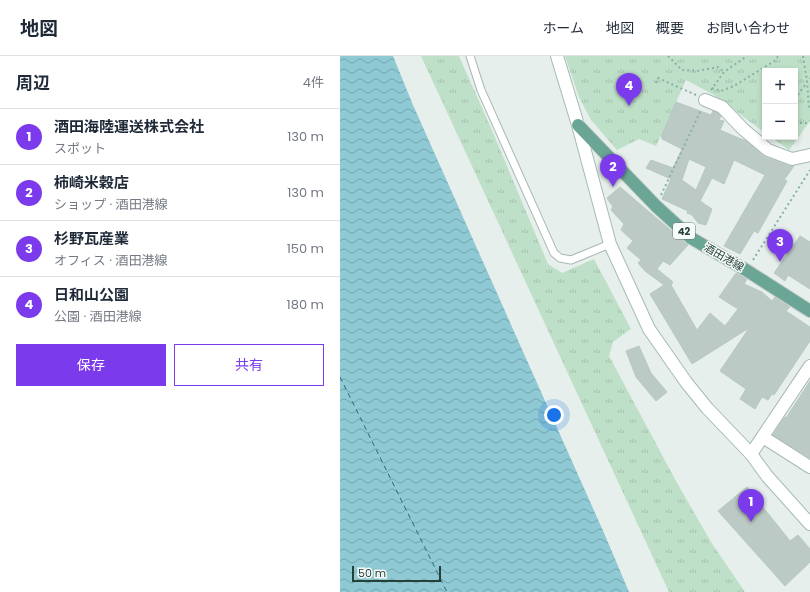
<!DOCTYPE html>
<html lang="ja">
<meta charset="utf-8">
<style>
body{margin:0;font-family:Poppins,"Noto Sans JP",sans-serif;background:#f2f2f3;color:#1f2937}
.controls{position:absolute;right:12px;top:12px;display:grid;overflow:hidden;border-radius:0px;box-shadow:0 2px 6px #0003}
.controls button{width:36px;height:36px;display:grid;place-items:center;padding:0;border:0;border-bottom:1px solid #e0e1e3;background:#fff;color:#1f2937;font:20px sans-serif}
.scale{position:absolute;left:12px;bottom:10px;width:89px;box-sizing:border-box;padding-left:4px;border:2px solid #24423a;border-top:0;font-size:11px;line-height:14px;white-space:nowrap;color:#24423a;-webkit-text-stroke:3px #f7fbf9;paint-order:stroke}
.you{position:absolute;left:214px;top:359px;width:14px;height:14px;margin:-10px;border:3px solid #fff;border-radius:50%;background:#1a73e8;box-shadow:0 0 0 6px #1a73e833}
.badge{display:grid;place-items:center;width:26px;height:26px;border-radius:50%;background:#7c3aed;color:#fff;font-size:13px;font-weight:700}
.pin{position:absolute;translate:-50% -33px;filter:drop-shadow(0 1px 2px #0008)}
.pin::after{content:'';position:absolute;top:21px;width:14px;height:12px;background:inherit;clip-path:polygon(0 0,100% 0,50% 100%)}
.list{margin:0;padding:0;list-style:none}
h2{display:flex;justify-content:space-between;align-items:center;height:52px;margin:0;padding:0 16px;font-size:17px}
h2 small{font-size:13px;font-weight:400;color:#747a83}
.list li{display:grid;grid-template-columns:26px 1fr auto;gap:12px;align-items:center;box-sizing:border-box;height:56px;padding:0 16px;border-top:1px solid #e0e1e3}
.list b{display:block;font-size:15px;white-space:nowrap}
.list p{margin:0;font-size:13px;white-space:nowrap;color:#747a83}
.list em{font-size:13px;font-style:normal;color:#747a83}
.actions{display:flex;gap:8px;padding:12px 16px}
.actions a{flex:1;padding:9px 0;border:1px solid #7c3aed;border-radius:0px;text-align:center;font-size:14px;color:#7c3aed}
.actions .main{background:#7c3aed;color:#fff}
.map{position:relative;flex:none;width:470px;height:536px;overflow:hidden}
header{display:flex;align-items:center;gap:24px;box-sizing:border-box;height:56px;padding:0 20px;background:#fff;border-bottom:1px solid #e0e1e3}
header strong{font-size:19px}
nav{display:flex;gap:22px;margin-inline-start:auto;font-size:14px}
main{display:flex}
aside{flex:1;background:#fff}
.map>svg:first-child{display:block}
.park{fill:url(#park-tufts)}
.water{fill:url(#water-waves)}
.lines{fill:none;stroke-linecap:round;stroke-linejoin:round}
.ferry{stroke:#1c6f80;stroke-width:1;stroke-dasharray:5 4;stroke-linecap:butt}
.building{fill:#bbcac4;stroke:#b8c9c2;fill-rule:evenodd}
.lane-casing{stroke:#a8b8b2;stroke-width:9}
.street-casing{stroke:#a8b8b2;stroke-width:14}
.secondary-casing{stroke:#a4bbb3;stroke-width:14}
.primary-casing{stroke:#c2cac8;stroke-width:14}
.path{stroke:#86b3a5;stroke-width:2;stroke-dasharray:2 3;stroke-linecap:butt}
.lane{stroke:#fff;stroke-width:7}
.street{stroke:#fff;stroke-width:12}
.secondary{stroke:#fff;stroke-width:12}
.primary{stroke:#6aa596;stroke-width:12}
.labels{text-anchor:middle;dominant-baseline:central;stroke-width:3;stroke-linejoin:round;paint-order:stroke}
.shield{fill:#f7fbf9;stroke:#637a73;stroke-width:1}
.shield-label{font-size:10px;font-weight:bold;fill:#24423a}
.street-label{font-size:11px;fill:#24423a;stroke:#f7fbf9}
</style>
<header>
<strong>地図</strong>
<nav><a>ホーム</a><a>地図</a><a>概要</a><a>お問い合わせ</a></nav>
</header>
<main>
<aside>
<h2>周辺<small>4件</small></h2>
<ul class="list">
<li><span class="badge">1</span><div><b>酒田海陸運送株式会社</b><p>スポット</p></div><em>130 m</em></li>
<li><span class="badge">2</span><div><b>柿崎米穀店</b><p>ショップ · 酒田港線</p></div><em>130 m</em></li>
<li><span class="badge">3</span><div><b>杉野瓦産業</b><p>オフィス · 酒田港線</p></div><em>150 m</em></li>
<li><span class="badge">4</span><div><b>日和山公園</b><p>公園 · 酒田港線</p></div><em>180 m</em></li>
</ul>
<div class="actions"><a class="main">保存</a><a>共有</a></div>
</aside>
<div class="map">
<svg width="470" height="536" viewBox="0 0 470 536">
<defs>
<pattern id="park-tufts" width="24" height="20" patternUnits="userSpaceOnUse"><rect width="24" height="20" fill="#bfe0c8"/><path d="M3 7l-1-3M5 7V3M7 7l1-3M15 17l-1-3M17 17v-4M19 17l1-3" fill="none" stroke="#a4c1ad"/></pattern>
<pattern id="water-waves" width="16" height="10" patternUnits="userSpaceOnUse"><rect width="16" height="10" fill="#8ec9d4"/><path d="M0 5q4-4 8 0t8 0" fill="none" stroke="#74a5ad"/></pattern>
</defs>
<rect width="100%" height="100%" fill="#e6efeb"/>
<path class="park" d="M 81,0 L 119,0 L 154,79 L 208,208 L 222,217 L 254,203 L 291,273 L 273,286 L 269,300 L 336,425 L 371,486 L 405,536 L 329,536 Z
M 225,0 L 470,0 L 470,65 L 449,94 L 431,81 L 455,81 L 455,15 L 425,15 L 425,77 L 374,39 L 346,24 L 316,90 L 299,83 L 277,94 L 251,64 L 239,41 Z"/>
<path class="water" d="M 0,0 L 53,0 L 73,49 L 264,477 L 289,536 L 0,536 Z"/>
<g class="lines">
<path class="ferry" d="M 0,321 L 107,536"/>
</g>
<path class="building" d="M 336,46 L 371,59 L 373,55 L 378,57 L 381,60 L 379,64 L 384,65 L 380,74 L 406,85 L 425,101 L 449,110 L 454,110 L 444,124 L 447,125 L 418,177 L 414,175 L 400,198 L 384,190 L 425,119 L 394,104 L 384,128 L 372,122 L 360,145 L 372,153 L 366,169 L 358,167 L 352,159 L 347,157 L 348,155 L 322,143 L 331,123 L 306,112 L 311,104 L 333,112 L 342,93 L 322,83 L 322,81 L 321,80 ZM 349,103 L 366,111 L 356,134 L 342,124 Z
M 280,131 L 348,189 L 330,209 L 323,205 L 317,213 L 333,226 L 331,229 L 357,274 L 370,257 L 385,270 L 398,253 L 379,241 L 396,217 L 407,223 L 404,228 L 422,236 L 432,245 L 435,241 L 450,251 L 446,255 L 470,271 L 470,285 L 434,339 L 432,338 L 428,344 L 422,341 L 415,353 L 400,343 L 406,333 L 380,315 L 409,272 L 352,308 L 310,238 L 324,229 L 305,215 L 298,207 L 301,204 L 287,192 L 293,185 L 281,174 L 284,168 L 271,154 L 273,151 L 267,142 Z
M 460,180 L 470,186 L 470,233 L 448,219 L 445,225 L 434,217 Z
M 299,290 L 311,317 L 327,336 L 316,345 L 296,321 L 286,295 Z
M 470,325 L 470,402 L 433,379 L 445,361 L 446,362 Z
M 407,431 L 450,485 L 458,479 L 470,493 L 470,506 L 445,530 L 378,455 Z"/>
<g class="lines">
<g class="lane-casing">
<path id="lane" d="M 130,0 L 141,34 L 214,197 L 220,202 L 231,204 L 270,188"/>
</g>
<g class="street-casing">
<path id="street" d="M 365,44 L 382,51 L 403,73 L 428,94 L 452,103 L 470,99
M 423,381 L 470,411
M 411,398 L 470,310"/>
</g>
<g class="secondary-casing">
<path id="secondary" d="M 217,0 L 238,69 L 270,188 L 309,273 L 346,326 L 367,352 L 411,398 L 427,420 L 470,468"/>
</g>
<g class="primary-casing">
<path id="primary" d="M 238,69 L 316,150 L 351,182 L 406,214 L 470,255"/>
</g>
<path class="path" d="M 328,0 L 342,14 L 357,15 L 378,11 L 384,16
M 463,0 L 467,25 L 469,53
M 316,27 L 318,22 L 356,39
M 372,32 L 381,35 L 394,30 L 436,4 L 438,0
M 371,34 L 384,16 L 407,0
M 455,43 L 470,22
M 455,67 L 466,67 L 470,65
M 321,139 L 361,54
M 413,204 L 470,114"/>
<use href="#lane" class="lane"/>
<use href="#street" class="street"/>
<use href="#secondary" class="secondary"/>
<use href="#primary" class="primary"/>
</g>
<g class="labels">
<rect class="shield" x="333" y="167" width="22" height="16" rx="3"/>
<g class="shield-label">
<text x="344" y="175">42</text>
</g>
<g class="street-label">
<text transform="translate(384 201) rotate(30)">酒田港線</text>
</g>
</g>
</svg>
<div class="controls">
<button>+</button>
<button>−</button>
</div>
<div class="scale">50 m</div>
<div class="you"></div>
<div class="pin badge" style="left:411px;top:466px">1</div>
<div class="pin badge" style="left:273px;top:131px">2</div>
<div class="pin badge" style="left:440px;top:206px">3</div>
<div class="pin badge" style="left:289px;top:50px">4</div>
</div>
</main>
